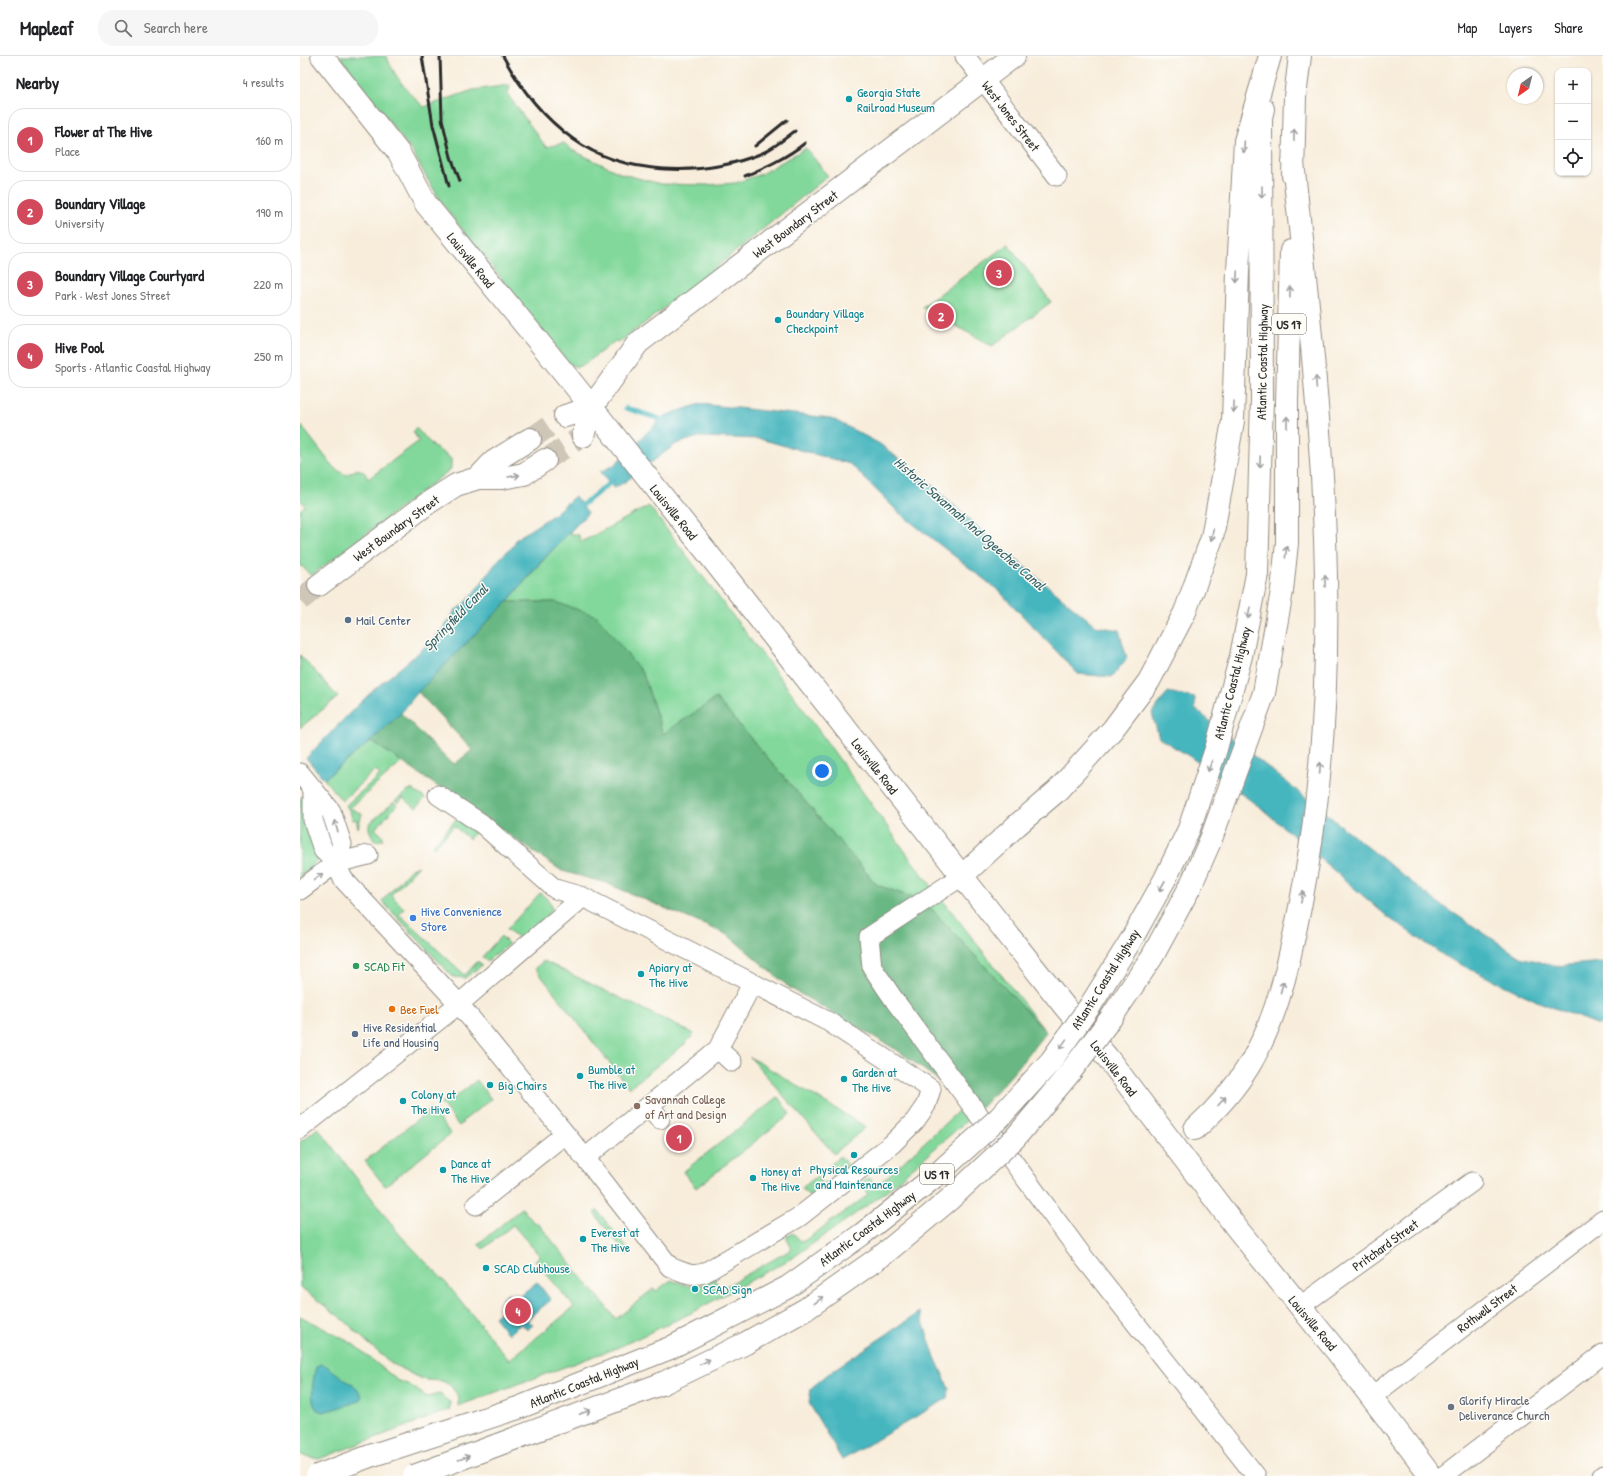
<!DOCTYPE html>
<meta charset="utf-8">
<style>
body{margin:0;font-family:"Patrick Hand",sans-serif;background:#f6f6f6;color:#202124}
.controls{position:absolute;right:12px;top:12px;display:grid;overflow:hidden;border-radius:8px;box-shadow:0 1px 3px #0004}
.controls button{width:36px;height:36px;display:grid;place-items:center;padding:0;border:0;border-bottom:1px solid #e0e0e0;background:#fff;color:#202124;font:20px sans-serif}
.compass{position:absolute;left:1207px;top:12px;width:36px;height:36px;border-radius:50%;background:#fff;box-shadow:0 1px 3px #0004;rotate:215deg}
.you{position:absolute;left:522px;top:715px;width:14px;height:14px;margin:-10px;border:3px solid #fff;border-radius:50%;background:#1a73e8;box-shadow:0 0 0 6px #1a73e833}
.badge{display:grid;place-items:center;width:26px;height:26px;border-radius:50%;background:#d1495b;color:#fff;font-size:13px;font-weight:700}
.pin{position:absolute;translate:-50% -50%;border:2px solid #fff;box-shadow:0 1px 4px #0006}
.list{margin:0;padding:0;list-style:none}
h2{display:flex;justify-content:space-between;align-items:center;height:52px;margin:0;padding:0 16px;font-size:17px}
h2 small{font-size:13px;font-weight:400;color:#757577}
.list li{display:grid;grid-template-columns:26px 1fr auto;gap:12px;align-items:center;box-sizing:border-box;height:64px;margin:0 8px 8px;padding:0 8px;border:1px solid #e0e0e0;border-radius:16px}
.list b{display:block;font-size:15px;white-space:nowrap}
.list p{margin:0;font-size:13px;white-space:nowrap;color:#757577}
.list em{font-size:13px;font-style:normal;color:#757577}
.icon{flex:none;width:22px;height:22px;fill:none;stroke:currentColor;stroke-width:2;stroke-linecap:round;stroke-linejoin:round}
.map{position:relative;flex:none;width:1303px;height:1420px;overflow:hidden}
header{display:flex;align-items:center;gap:24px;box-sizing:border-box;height:56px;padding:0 20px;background:#fff;border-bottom:1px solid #e0e0e0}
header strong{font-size:19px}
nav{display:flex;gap:22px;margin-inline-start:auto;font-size:14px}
.search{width:280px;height:36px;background:#f6f6f6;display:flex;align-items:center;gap:10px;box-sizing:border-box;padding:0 14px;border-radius:16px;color:#757577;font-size:15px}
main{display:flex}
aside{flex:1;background:#fff}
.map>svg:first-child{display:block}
.green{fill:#82d89b;stroke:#568263}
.forest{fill:#69b883;stroke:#4a7257}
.water{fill:#45b5be;stroke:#387074}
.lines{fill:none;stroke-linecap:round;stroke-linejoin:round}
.stream{stroke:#45b5be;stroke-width:5}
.tertiary-tunnel{stroke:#cfc6b8;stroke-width:22;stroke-dasharray:22 11;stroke-linecap:butt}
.minor-casing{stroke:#928c83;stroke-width:21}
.tertiary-casing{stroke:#928c83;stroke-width:24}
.secondary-casing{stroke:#928c83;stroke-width:24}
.motorway-casing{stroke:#928c83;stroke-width:24}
.minor{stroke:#fff;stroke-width:19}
.tertiary{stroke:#fff;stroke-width:22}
.secondary{stroke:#fff;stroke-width:22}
.motorway{stroke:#fff;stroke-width:22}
.rail{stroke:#2b2b2b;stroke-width:3}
.motorway-bridge-casing{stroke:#928c83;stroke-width:24;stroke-linecap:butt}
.motorway-bridge{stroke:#fff;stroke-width:22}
.oneway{stroke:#a0a0a0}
.culture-dot{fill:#0f9aa8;stroke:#fdfcf7;stroke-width:1.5}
.service-dot{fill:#5c6f8a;stroke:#fdfcf7;stroke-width:1.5}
.shop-dot{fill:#3f7fe0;stroke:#fdfcf7;stroke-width:1.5}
.leisure-dot{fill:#2e9e5b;stroke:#fdfcf7;stroke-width:1.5}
.food-dot{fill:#e8710a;stroke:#fdfcf7;stroke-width:1.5}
.education-dot{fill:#8d6e63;stroke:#fdfcf7;stroke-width:1.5}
.worship-dot{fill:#6b7280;stroke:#fdfcf7;stroke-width:1.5}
.labels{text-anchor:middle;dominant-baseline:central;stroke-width:3;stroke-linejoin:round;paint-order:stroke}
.shield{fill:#fdfcf7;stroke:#6a6a68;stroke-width:1}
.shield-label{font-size:12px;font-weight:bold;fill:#2b2b2b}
.culture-label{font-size:13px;fill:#0d838f;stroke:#fdfcf7;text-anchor:start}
.street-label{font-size:13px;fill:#2b2b2b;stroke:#fdfcf7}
.service-label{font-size:13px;fill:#4e5e75;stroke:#fdfcf7;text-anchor:start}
.shop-label{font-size:13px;fill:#366cbe;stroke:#fdfcf7;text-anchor:start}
.leisure-label{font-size:13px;fill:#27864d;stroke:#fdfcf7;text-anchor:start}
.food-label{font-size:13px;fill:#c56008;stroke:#fdfcf7;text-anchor:start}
.education-label{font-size:13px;fill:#785e54;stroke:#fdfcf7;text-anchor:start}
.worship-label{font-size:13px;fill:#5b616d;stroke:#fdfcf7;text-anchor:start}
.water-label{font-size:14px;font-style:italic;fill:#356266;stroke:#fdfcf7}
</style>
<header>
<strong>Mapleaf</strong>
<div class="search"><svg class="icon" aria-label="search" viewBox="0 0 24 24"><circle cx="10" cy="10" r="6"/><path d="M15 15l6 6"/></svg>Search here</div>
<nav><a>Map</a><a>Layers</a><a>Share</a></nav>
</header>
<main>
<aside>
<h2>Nearby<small>4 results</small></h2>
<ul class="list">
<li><span class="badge">1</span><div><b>Flower at The Hive</b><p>Place</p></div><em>160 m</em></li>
<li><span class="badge">2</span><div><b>Boundary Village</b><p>University</p></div><em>190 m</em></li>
<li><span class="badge">3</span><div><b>Boundary Village Courtyard</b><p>Park · West Jones Street</p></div><em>220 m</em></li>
<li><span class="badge">4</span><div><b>Hive Pool</b><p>Sports · Atlantic Coastal Highway</p></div><em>250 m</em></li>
</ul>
</aside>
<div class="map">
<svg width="1303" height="1420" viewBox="0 0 1303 1420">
<rect width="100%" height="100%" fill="#fdfcf7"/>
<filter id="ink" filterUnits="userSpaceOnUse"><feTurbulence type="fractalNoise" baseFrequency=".025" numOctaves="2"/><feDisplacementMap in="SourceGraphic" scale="8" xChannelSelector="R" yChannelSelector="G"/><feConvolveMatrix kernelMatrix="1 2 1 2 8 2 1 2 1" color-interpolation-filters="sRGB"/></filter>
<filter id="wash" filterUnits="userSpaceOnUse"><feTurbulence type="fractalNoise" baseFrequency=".012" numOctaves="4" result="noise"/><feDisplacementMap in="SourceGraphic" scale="16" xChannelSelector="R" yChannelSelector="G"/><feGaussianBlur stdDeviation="0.9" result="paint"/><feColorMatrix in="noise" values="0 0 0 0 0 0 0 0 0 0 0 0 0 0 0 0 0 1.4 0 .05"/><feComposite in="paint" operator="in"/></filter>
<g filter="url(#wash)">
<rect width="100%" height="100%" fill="#f8eddb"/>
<path class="green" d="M 40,0 L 86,0 C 97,24 105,33 124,51 L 173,34 L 210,29 L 208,39 L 246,91 L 264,87 L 272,94 L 322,118 L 361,128 L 406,129 L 436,127 L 461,118 L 506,92 L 528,120 L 393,230 L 320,286 L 315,285 L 285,308 L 277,311 L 269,308 L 146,153 L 128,124 L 113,97 Z
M 708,188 L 751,246 L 692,290 L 622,251 Z
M 0,368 L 34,412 L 46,419 L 58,413 L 65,417 L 68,423 L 119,385 L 113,376 L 115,372 L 117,373 L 132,389 L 149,401 L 151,403 L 151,413 L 11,520 L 2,510 L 0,511 L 0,454 L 5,450 L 0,443 Z
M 349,450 L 494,640 L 612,805 L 746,976 L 625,846 L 577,829 L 416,642 L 363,678 L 343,618 L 255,546 L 207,546 L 267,477 L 279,479 L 281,486 Z
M 0,599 L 38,641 L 0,672 Z
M 71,685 L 102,706 L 50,752 L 62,758 L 58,772 L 56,763 L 52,764 L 51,758 L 46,749 L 80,719 L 75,714 L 42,745 L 24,723 Z
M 111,733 L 125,742 L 116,752 L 103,742 L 99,747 L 95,745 Z
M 3,740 L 19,803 L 0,821 L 0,743 Z
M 94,746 L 97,749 L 75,773 L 83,780 L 83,784 L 74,785 L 69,773 L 69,768 Z
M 157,762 L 174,777 L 169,783 L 154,770 L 134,792 L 132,790 Z
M 118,810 L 91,839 L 104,852 L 99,858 L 165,919 L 178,905 L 182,909 L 165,922 L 153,921 L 82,845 L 111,813 Z
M 240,837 C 246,842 254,847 251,855 L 221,884 L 207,873 Z
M 201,880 L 209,888 L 187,905 L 182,901 Z
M 244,905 L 394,978 L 386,987 L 329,1032 L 235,912 Z
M 450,1001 L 566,1071 L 534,1098 Z
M 177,1024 L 191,1043 L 163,1065 L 164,1066 L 159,1070 L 141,1047 L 146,1043 L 149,1046 Z
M 478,1041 L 490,1058 L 396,1132 L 383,1116 Z
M 668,1046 L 679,1054 L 579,1141 L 494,1201 L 389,1258 L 319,1291 L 158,1350 L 159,1341 L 150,1329 L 142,1325 L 126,1324 L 115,1320 L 91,1307 L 70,1289 L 45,1265 L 0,1231 L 0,1086 L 18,1072 L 100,1179 L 147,1228 L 209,1304 L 274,1251 L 235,1204 L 240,1200 L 213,1169 L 183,1193 L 178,1188 L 222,1152 L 235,1168 L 237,1166 L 316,1263 L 353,1233 L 356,1235 L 371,1224 L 389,1230 L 403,1228 L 414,1223 L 421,1233 L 492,1193 L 487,1183 L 487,1180 L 493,1177 L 501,1185 L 504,1185 L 568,1139 L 562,1128 L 567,1122 L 570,1123 L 577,1130 Z
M 131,1053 L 151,1078 L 85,1130 L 65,1105 Z
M 540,1100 L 548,1110 L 538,1120 L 532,1119 L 527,1112 Z
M 517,1120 L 521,1126 L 521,1132 L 510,1141 L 502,1132 Z
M 297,1154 L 330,1196 L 327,1199 L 294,1157 Z
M 0,1260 L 53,1288 L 97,1324 L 110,1329 L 127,1341 L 140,1338 L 151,1347 L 149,1354 L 19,1403 L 6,1401 L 0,1398 Z"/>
<path class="forest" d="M 207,546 L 255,546 L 297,560 L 343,618 L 363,678 L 416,642 L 577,829 L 625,846 L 746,976 L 715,1015 L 679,1054 L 597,994 L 490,932 L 428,879 L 306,827 L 262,815 L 71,685 L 101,657 L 148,704 L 155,708 L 172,694 L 118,636 Z"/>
<path class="water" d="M 400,348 L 531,362 L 580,388 L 633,430 L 692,484 L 796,570 L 819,574 L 827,602 L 812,621 L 778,618 L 699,535 L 598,456 L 550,408 L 460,383 L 399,381 L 376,388 L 325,426 L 314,432 L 300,416 L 314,409 L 364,360 Z
M 275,440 L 288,457 L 239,508 L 207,546 L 118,636 L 101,657 L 71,685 L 24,723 L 6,702 C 30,678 52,653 77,631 C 99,612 144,580 155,554 C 168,549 190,513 201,501 C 207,494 214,493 216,483 L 253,459 Z
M 868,636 L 895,642 L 895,653 L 1134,844 L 1220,901 L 1256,910 L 1303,906 L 1303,967 L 1298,969 L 1239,946 L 1149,903 L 1089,862 L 961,752 L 889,700 L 859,682 L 852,657 Z
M 237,1226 L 251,1244 L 227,1263 L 233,1269 L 227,1274 L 221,1268 L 208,1278 L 194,1261 L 207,1250 L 202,1243 L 208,1238 L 214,1244 Z
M 620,1256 L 634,1299 L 649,1332 L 648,1342 L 542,1404 L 509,1347 L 511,1332 L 533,1314 Z
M 20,1308 L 25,1309 L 57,1332 L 62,1340 L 60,1345 L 24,1356 L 17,1354 C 9,1345 13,1322 16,1311 Z"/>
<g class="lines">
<path class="stream" d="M 326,352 L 360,363
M 277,453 L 315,423"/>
</g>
</g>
<g filter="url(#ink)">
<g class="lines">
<path class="tertiary-tunnel" d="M 230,383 L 265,360
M 245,404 L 283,380
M 0,544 L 19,529"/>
<g class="minor-casing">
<path id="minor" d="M 665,0 L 757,120
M 0,717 L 31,755 L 42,788 L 36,807
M 138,739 L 182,768 L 255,833 L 283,841
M 662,820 L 569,881 L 572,911 L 595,945 L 781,1198 L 956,1420
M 0,834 L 36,807 L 68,799
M 418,993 L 432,1006
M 349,1050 L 360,1063
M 0,1073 L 159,948 L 283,841 L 529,966 L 631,1033 L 626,1049 L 615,1065 L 592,1088 L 499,1161 L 404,1217 C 390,1221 383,1216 370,1211 L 285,1102 L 159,948 L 43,823 L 36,807 L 23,794 L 13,764 L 13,734
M 285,1102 L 418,993 L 452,928
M 176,1149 L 265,1078
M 999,1251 L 1172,1126
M 1071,1341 L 1303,1164
M 1143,1420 L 1303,1298
M 1302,1420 L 1303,1419"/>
</g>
<g class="tertiary-casing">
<path id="tertiary" d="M 265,360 L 291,352
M 283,380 L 291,352
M 178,422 L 193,406 L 230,383
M 19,529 L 128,447 L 156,429 L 178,422 L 202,422 L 224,418 L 245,404"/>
</g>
<g class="secondary-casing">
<path id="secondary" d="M 22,0 L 99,97 L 126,148 L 270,324 L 406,495 L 765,951 L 807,1001 L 939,1175 L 1038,1297 L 1131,1420
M 291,352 L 338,287 L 714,0"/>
</g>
<g class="motorway-casing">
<path id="motorway" d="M 993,120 L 995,41 L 1000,0
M 957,518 L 962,343 L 961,61 L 963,53
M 982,535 L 987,487 L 987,345 L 991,195
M 662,820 L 716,770 L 757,735 L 813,673 L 849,625 L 885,556 L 912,482 L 933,365 L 938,216 L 945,85 L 970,0
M 895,1073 C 916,1054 935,1033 950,1008 C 979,959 990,902 1001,846 C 1049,602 1019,351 993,106"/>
</g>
<use href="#minor" class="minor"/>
<use href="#tertiary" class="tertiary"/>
<use href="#secondary" class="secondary"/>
<use href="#motorway" class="motorway"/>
<path class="rail" d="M 122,0 L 133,69 L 149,130
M 140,0 L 142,63 L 151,101 L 160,125
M 203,0 C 220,32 243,61 273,83 C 324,120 403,121 460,98 C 473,93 484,83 495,75
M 455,90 L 487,64
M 445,120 C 466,111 486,102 505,87"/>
<g class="motorway-bridge-casing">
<path id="motorway-bridge" d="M 17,1420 L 70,1400 L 218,1352 L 370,1292 L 488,1231 L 561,1179 L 633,1122 L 699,1062 L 751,1005 L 790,950 L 831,884 L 865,823 L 889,773 L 916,693 L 941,600 L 957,518
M 114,1420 L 361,1328 L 446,1287 L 506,1253 L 584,1198 L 650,1143 L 715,1082 L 768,1019 L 811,962 L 852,901 L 890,831 L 911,783 L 964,637 L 982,535"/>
</g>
<use href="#motorway-bridge" class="motorway-bridge"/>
</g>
<defs><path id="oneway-shaft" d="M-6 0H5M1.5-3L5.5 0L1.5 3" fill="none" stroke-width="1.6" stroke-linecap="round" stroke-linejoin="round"/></defs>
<g class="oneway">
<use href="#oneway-shaft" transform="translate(994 79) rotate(-89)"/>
<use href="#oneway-shaft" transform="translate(944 91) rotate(94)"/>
<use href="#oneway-shaft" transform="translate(962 136) rotate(90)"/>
<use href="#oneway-shaft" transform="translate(937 221) rotate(92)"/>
<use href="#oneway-shaft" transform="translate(990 236) rotate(-89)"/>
<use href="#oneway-shaft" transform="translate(1016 326) rotate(-94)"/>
<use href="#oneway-shaft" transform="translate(934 351) rotate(91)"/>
<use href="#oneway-shaft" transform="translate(987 366) rotate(-90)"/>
<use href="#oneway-shaft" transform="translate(960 406) rotate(92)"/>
<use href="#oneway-shaft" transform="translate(214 420) rotate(-10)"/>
<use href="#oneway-shaft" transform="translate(912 479) rotate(103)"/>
<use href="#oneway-shaft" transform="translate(986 496) rotate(-84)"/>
<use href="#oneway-shaft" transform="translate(1025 525) rotate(-91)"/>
<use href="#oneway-shaft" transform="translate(949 557) rotate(101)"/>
<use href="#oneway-shaft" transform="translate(910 710) rotate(109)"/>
<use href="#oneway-shaft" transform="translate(1020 712) rotate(-86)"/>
<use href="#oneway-shaft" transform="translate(36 770) rotate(-108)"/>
<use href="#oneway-shaft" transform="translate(18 821) rotate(-37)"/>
<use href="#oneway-shaft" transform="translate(862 830) rotate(119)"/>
<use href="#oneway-shaft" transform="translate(1002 841) rotate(-79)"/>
<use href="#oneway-shaft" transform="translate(982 931) rotate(-75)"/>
<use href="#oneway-shaft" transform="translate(763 988) rotate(125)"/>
<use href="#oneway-shaft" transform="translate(922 1045) rotate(-48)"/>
<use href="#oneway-shaft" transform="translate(519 1244) rotate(-36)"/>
<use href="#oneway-shaft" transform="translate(405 1306) rotate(-26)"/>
<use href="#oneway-shaft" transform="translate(285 1356) rotate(-21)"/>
<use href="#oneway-shaft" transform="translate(164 1402) rotate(-20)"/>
</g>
</g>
<g class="culture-dot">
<circle cx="549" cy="43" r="4"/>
<circle cx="478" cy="264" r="4"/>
<circle cx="341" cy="918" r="4"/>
<circle cx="280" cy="1020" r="4"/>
<circle cx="544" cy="1023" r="4"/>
<circle cx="190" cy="1029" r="4"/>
<circle cx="103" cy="1045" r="4"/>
<circle cx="554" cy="1099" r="4"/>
<circle cx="143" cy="1114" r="4"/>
<circle cx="453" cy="1122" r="4"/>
<circle cx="283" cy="1183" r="4"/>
<circle cx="186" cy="1212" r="4"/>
<circle cx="395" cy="1233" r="4"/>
</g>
<g class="service-dot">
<circle cx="48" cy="564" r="4"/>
<circle cx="55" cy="978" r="4"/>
</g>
<circle class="shop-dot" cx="113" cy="862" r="4"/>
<circle class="leisure-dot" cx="56" cy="910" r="4"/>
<circle class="food-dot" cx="92" cy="953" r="4"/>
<circle class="education-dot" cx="337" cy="1050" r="4"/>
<circle class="worship-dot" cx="1151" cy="1351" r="4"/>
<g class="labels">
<g class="shield">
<rect x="972" y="258" width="34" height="20" rx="3"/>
<rect x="620" y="1108" width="34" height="20" rx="3"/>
</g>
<g class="shield-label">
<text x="989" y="268">US 17</text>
<text x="637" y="1118">US 17</text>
</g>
<g class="culture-label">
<text x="557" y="36">Georgia State<tspan x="557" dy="15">Railroad Museum</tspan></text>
<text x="486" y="257">Boundary Village<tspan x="486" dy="15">Checkpoint</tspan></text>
<text x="349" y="911">Apiary at<tspan x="349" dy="15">The Hive</tspan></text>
<text x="288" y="1013">Bumble at<tspan x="288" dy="15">The Hive</tspan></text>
<text x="552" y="1016">Garden at<tspan x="552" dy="15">The Hive</tspan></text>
<text x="198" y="1029">Big Chairs</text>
<text x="111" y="1038">Colony at<tspan x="111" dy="15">The Hive</tspan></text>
<text x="151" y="1107">Dance at<tspan x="151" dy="15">The Hive</tspan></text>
<text x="554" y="1113" text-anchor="middle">Physical Resources<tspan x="554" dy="15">and Maintenance</tspan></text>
<text x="461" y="1115">Honey at<tspan x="461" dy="15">The Hive</tspan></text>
<text x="291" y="1176">Everest at<tspan x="291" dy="15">The Hive</tspan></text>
<text x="194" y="1212">SCAD Clubhouse</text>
<text x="403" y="1233">SCAD Sign</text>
</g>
<g class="street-label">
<text transform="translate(711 60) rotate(52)">West Jones Street</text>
<text transform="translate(495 168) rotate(-37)">West Boundary Street</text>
<text transform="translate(171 204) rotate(51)">Louisville Road</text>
<text transform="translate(962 306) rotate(-89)">Atlantic Coastal Highway</text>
<text transform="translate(374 456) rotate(51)">Louisville Road</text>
<text transform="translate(96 472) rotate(-36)">West Boundary Street</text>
<text transform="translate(932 627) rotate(-76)">Atlantic Coastal Highway</text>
<text transform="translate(575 710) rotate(52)">Louisville Road</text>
<text transform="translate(805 923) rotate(-58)">Atlantic Coastal Highway</text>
<text transform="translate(814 1012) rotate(52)">Louisville Road</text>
<text transform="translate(567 1172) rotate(-37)">Atlantic Coastal Highway</text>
<text transform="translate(1085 1189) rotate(-36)">Pritchard Street</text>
<text transform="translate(1187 1252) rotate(-37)">Rothwell Street</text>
<text transform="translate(1013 1267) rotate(50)">Louisville Road</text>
<text transform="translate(284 1326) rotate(-22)">Atlantic Coastal Highway</text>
</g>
<g class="service-label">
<text x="56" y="564">Mail Center</text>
<text x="63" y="971">Hive Residential<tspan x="63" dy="15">Life and Housing</tspan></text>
</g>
<g class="shop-label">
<text x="121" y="855">Hive Convenience<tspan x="121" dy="15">Store</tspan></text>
</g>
<g class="leisure-label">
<text x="64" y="910">SCAD Fit</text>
</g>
<g class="food-label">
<text x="100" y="953">Bee Fuel</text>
</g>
<g class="education-label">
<text x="345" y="1043">Savannah College<tspan x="345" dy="15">of Art and Design</tspan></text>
</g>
<g class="worship-label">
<text x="1159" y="1344">Glorify Miracle<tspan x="1159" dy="15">Deliverance Church</tspan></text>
</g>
<g class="water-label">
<text transform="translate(670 467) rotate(41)">Historic Savannah And Ogeechee Canal</text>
<text transform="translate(155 561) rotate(-46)">Springfield Canal</text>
</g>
</g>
</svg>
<div class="controls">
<button>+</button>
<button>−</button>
<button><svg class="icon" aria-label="locate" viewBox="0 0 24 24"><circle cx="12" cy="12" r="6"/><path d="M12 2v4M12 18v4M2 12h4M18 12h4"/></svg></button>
</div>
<svg class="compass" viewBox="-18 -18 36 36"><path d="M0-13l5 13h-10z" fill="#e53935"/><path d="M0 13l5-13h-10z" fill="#757577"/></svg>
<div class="you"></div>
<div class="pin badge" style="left:379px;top:1082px">1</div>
<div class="pin badge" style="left:641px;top:260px">2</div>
<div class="pin badge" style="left:699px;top:217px">3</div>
<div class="pin badge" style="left:218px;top:1255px">4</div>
</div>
</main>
